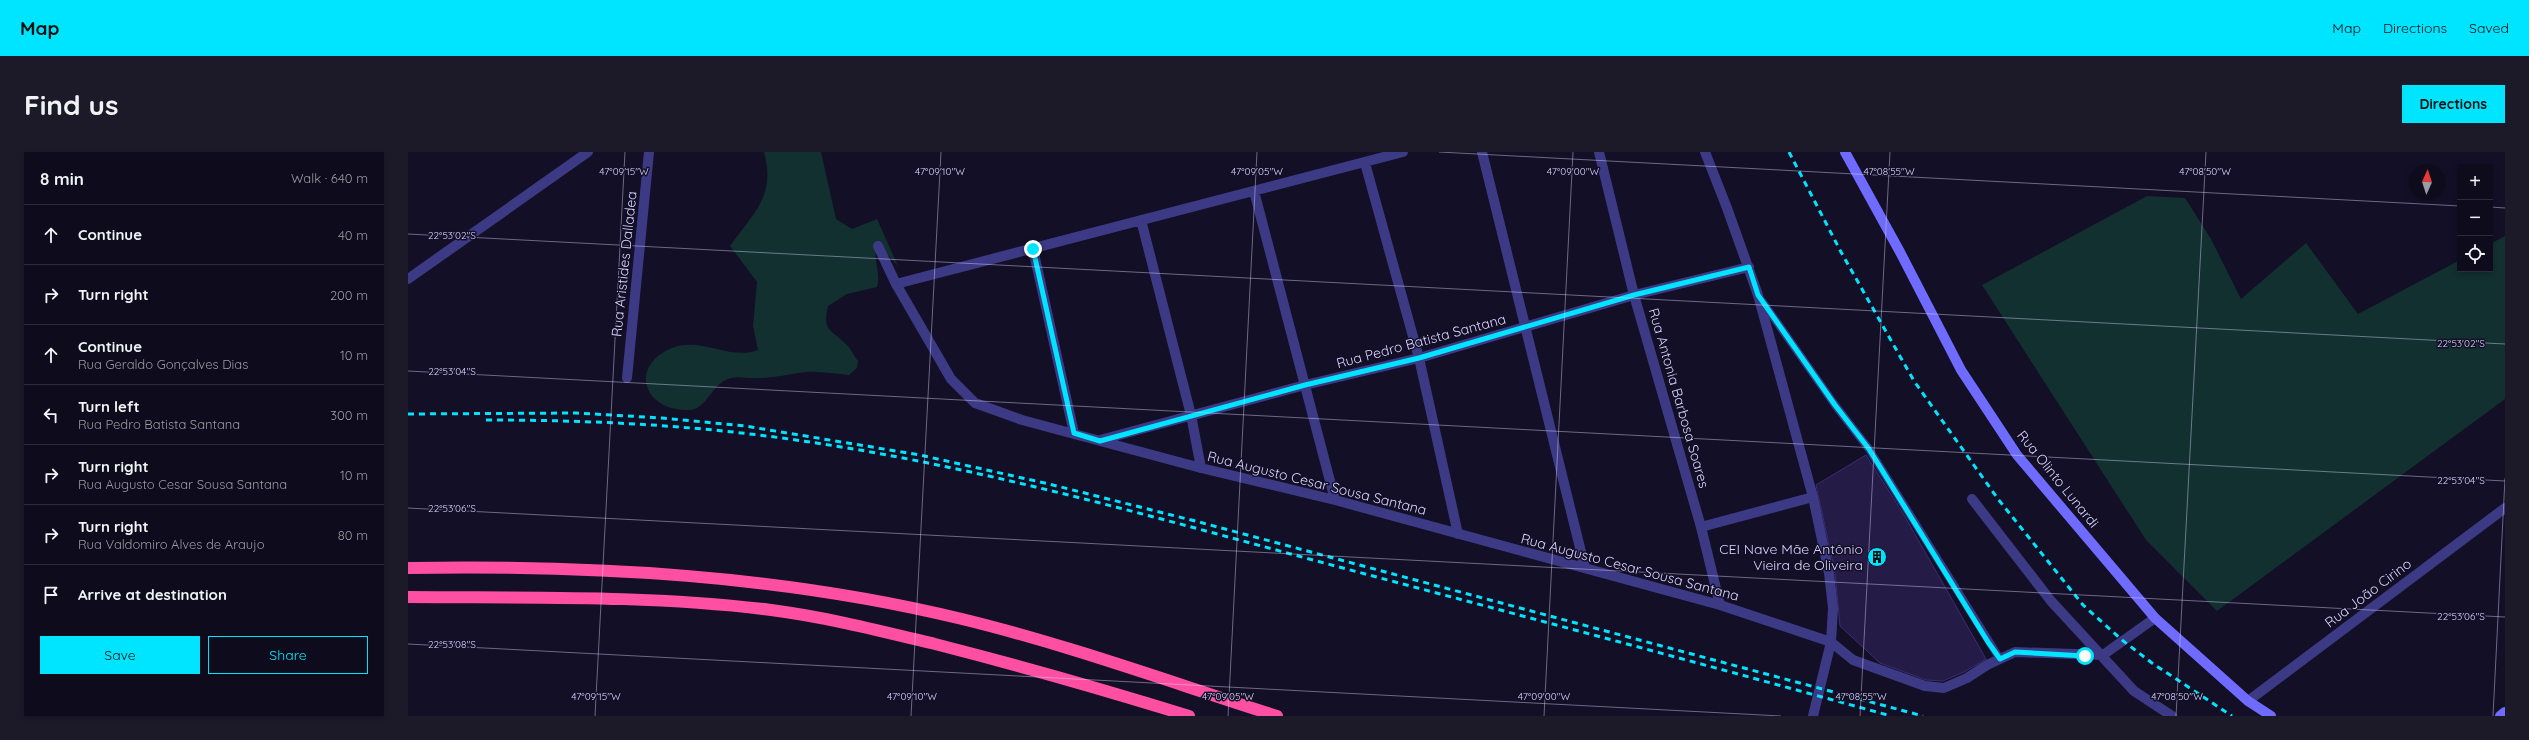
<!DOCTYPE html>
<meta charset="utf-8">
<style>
body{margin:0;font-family:Quicksand,sans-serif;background:#1c1929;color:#f1f3f6}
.controls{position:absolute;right:12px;top:12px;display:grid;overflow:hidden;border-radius:0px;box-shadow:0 2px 6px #0003}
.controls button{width:36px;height:36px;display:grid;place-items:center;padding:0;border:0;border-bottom:1px solid #2e2b3b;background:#0e0b1c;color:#f1f3f6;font:20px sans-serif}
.compass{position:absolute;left:2001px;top:12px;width:36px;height:36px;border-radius:50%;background:#0e0b1c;box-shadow:0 2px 6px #0003;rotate:3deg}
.stop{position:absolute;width:12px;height:12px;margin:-9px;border:3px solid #00e5ff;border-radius:50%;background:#fff}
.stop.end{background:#00e5ff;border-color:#fff;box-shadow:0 1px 4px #0008}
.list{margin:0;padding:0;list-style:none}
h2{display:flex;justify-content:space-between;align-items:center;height:52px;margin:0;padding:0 16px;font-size:17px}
h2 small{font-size:13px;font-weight:400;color:#9b9ba3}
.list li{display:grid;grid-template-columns:26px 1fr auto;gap:12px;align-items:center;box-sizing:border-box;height:60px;padding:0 16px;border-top:1px solid #2e2b3b}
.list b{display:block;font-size:15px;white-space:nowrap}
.list p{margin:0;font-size:13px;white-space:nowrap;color:#9b9ba3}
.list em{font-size:13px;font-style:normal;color:#9b9ba3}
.actions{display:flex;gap:8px;padding:12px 16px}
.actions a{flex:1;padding:9px 0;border:1px solid #00e5ff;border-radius:0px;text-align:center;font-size:14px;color:#00e5ff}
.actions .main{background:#00e5ff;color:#111}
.icon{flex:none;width:22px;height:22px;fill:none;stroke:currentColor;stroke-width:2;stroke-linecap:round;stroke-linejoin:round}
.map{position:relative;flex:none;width:2097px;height:564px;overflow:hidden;border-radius:0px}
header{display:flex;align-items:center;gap:24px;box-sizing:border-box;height:56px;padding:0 20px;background:#00e5ff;color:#111}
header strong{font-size:19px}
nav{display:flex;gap:22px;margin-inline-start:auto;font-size:14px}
.intro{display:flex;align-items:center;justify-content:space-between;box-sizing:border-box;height:96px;padding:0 24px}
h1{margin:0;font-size:28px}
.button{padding:10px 18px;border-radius:0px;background:#00e5ff;color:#111;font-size:14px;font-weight:700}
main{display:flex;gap:24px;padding:0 24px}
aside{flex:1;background:#0e0b1c;border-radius:0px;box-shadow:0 2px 6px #0003}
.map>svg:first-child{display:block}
.green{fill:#12302f}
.building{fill:#241b47;stroke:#3b2d73}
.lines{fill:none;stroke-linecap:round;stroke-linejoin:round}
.lane{stroke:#3d3a85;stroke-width:8}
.street{stroke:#3d3a85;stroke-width:10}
.secondary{stroke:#6f6bff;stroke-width:10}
.highway{stroke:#ff4fa3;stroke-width:12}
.rail{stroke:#00e5ff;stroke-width:3;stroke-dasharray:6 5;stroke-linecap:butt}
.route{stroke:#00e5ff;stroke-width:5}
.ticks{fill:none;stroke:#d9d4ff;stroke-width:1;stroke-opacity:0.45}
.labels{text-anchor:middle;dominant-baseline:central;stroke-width:3;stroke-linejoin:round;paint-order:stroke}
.street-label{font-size:14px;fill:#d9d4ff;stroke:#130f26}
.poi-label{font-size:14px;fill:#d9d4ff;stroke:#130f26;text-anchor:end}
.ticks-label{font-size:10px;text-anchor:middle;fill:#d9d4ff;stroke:#130f26;stroke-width:3;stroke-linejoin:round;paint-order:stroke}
</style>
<header>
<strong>Map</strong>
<nav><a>Map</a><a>Directions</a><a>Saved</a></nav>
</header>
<div class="intro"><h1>Find us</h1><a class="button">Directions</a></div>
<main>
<aside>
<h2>8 min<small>Walk · 640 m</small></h2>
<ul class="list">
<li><svg class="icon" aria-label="ahead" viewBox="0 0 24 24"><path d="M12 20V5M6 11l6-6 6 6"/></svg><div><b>Continue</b></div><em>40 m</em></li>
<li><svg class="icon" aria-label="right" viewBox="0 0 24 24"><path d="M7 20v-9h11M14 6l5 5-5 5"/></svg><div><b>Turn right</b></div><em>200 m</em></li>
<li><svg class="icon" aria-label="ahead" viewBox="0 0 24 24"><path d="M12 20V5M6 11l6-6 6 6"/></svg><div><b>Continue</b><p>Rua Geraldo Gonçalves Dias</p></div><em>10 m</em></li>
<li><svg class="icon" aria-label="left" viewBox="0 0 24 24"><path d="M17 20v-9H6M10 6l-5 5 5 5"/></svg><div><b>Turn left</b><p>Rua Pedro Batista Santana</p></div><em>300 m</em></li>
<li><svg class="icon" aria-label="right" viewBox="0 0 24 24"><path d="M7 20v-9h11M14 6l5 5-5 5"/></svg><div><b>Turn right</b><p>Rua Augusto Cesar Sousa Santana</p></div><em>10 m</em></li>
<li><svg class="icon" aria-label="right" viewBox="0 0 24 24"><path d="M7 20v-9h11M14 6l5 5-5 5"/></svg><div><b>Turn right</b><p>Rua Valdomiro Alves de Araujo</p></div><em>80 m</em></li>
<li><svg class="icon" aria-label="arrive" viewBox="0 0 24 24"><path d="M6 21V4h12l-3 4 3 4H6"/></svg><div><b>Arrive at destination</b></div></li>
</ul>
<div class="actions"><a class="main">Save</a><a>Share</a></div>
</aside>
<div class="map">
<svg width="2097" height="564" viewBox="0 0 2097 564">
<rect width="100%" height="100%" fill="#130f26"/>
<path class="green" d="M 356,0 L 413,0 L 428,67 L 444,77 L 469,67 L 490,114 L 475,98 L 468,98 C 466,111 473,122 469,135 L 439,142 L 420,154 C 414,180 423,177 439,193 C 443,197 446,204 450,209 L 449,216 L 441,223 C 427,222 412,219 398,220 C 382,222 366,226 350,226 C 341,227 331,224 323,226 C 304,230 299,258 281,258 C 237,260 219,215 264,196 C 292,184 323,209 350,198 L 345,174 L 349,130 L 322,94 C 346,60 368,44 356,0 Z
M 1739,44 L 1777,46 L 1803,87 L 1833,147 L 1898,91 L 1950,162 L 2052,108 L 2052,117 L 2082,117 L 2082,92 L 2097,84 L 2097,247 L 1809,459 L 1738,388 L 1574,133 Z"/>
<path class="building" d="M 1458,303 L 1496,363 L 1578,507 L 1556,520 L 1535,529 L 1518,528 L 1472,511 L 1432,474 L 1427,420 L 1408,333 Z"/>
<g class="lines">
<path class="lane" d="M 1354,149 L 1427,253 L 1461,297 L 1592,507"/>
<path class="street" d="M 1074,0 L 1177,416
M 1191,0 L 1226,143 L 1293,375 L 1312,453
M 1297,0 L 1319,56 L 1350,143 L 1405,345 L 1421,421 L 1425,456 L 1423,490 L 1405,564
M 957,11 L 1011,206 L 1050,382
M 846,39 L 927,348
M 733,68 L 783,263 L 793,316
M 470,94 L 488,132 L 543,227 L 567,251 L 614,268 L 793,316 L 927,348 L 1312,453 L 1423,490 L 1445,508 L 1517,534 L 1536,536 L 1559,526 L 1579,513 L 1607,500 L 1695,503 L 1747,466
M 625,97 L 666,281
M 0,127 L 180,0
M 488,132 L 995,0
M 219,226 L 241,0
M 692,288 L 897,233 L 1011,206 L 1226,143 L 1341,115
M 1564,347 L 1643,449 L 1726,539 L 1764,564
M 1293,375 L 1405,345
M 1840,549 L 2097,356"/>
<path class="secondary" d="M 1437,0 L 1492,100 L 1553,218 L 1609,303 L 1747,466 L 1840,549 L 1863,564
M 2092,564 L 2097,560"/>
<path class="highway" d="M 0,416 C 186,413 373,423 554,467 C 661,493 765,531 869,564
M 0,445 C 121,446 243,443 363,458 C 418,465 473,479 527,492 C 613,514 697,538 781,564"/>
<path class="rail" d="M 1381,0 L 1433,100 L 1506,229 L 1590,347 L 1675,453 L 1714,488 L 1744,511 L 1824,564
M 0,262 L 168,261 L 254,266 L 337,274 L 512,303 L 641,332 L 791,370 L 1515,564
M 78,268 C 182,268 285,273 388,288 C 572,314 752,367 931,415 C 1115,464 1299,513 1483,564"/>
</g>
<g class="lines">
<path class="route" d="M 625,97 L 666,281 L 692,289 L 897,233 L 1011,206 L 1226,143 L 1341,115 L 1350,143 L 1427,253 L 1461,297 L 1580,490 L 1592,507 L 1607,500 L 1677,504"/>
</g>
<path class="ticks" d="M 1031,0 L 2052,54M 2082,55 L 2097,56M 0,82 L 2097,192M 0,219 L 2097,329M 0,356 L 2097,465M 0,492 L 1373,564M 187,564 L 217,0M 503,564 L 533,0M 820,564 L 849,0M 1136,564 L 1165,0M 1452,564 L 1482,0M 1768,564 L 1798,0M 2085,564 L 2097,326"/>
<defs>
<g id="building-disc" transform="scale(1)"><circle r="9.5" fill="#00e5ff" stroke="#130f26"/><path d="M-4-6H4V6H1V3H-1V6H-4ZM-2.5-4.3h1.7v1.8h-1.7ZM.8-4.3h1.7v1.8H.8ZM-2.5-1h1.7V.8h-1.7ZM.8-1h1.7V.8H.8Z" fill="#111"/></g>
</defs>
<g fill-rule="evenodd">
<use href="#building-disc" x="1469" y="405"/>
</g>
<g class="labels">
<g class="street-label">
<text transform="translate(216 112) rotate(-84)">Rua Aristides Dalladea</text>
<text transform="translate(1013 189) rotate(-15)">Rua Pedro Batista Santana</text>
<text transform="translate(1271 246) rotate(74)">Rua Antonia Barbosa Soares</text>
<text transform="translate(1650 327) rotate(51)">Rua Olinto Lunardi</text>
<text transform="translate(909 331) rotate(14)">Rua Augusto Cesar Sousa Santana</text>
<text transform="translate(1222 415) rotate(15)">Rua Augusto Cesar Sousa Santana</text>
<text transform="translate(1960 441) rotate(-37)">Rua João Cirino</text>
</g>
<g class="poi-label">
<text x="1455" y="397">CEI Nave Mãe Antônio<tspan x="1455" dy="16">Vieira de Oliveira</tspan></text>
</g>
</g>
<g class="ticks-label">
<text x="216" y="23">47°09'15"W</text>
<text x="532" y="23">47°09'10"W</text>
<text x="849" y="23">47°09'05"W</text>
<text x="1165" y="23">47°09'00"W</text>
<text x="1481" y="23">47°08'55"W</text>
<text x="1797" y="23">47°08'50"W</text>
<text x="44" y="87">22°53'02"S</text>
<text x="2053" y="195">22°53'02"S</text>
<text x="44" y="223">22°53'04"S</text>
<text x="2053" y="332">22°53'04"S</text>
<text x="44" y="360">22°53'06"S</text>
<text x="2053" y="468">22°53'06"S</text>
<text x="44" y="496">22°53'08"S</text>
<text x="188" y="548">47°09'15"W</text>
<text x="504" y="548">47°09'10"W</text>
<text x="820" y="548">47°09'05"W</text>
<text x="1136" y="548">47°09'00"W</text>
<text x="1453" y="548">47°08'55"W</text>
<text x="1769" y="548">47°08'50"W</text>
</g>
</svg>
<div class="controls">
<button>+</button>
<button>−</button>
<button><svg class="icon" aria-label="locate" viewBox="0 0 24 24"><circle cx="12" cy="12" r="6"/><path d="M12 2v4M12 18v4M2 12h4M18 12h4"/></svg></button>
</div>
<svg class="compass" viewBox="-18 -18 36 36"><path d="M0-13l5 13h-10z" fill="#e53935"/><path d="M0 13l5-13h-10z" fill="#9b9ba3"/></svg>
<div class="stop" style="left:1677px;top:504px"></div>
<div class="stop end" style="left:625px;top:97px"></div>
</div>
</main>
